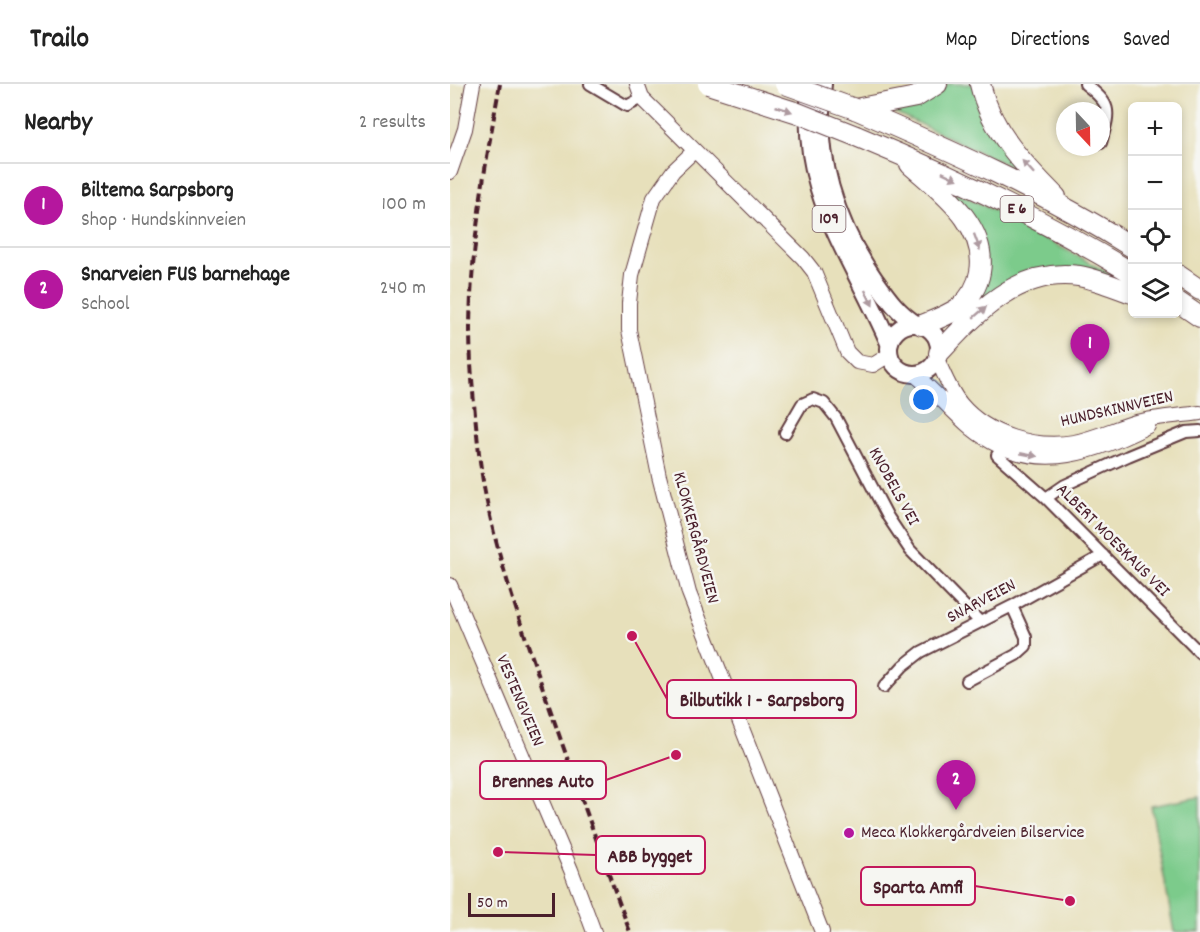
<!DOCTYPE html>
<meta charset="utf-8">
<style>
body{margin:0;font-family:Dekko,sans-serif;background:#f2f2f2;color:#222}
.controls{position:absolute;right:18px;top:18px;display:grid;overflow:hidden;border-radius:9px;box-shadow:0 3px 9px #0003}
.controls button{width:54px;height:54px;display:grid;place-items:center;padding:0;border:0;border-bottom:2px solid #e0e0e0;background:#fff;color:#222;font:30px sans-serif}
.compass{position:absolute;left:606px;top:18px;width:54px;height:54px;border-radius:50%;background:#fff;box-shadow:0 3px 9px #0003;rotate:158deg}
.scale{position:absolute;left:18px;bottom:15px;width:87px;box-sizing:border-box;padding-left:6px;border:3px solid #4a1f2b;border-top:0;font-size:16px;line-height:21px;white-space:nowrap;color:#4a1f2b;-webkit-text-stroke:4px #f6f6f2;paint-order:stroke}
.you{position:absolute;left:474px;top:316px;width:21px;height:21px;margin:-15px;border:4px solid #fff;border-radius:50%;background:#1a73e8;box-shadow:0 0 0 9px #1a73e833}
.badge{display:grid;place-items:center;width:39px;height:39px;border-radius:50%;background:#b5179e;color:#fff;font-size:20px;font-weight:700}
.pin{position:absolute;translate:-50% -50px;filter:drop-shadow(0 2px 3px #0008)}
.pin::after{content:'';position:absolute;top:32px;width:21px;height:18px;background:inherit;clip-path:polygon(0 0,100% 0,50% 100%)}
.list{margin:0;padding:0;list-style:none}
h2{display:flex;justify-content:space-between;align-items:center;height:78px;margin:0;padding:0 24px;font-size:26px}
h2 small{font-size:20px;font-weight:400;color:#767676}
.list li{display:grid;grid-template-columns:39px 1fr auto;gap:18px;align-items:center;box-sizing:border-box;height:84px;padding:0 24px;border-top:2px solid #e0e0e0}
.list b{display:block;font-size:22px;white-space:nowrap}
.list p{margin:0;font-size:20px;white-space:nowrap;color:#767676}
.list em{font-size:20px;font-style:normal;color:#767676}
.icon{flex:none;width:33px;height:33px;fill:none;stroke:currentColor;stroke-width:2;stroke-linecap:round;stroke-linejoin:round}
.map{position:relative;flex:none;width:750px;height:848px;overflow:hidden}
header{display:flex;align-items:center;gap:36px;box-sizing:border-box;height:84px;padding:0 30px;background:#fff;border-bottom:2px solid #e0e0e0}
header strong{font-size:28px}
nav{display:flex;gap:33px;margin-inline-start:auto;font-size:21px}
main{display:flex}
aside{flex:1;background:#fff}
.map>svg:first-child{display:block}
.green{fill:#7ccb8b;stroke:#63755b;stroke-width:1.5}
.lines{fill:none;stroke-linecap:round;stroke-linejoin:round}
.minor-casing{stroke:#623c41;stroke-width:14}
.tertiary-casing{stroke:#623c41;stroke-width:16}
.primary-casing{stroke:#623c41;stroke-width:20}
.motorway-casing{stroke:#623c41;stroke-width:22}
.minor{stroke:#fff;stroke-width:10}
.tertiary{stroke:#fff;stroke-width:14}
.primary{stroke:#fff;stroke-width:16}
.motorway{stroke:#fff;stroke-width:20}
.rail{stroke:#4a1f2b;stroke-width:4;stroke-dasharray:9 4.5;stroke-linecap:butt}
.motorway-bridge-casing{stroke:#623c41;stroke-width:22;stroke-linecap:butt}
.motorway-bridge{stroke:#fff;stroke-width:20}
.oneway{fill:#ae9aa0}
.poi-dot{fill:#b5179e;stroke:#f6f6f2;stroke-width:2}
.labels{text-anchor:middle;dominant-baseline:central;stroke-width:5;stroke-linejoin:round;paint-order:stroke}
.shield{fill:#f6f6f2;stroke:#7e6067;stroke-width:1.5}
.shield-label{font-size:16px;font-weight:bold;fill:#4a1f2b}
.street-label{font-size:18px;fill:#4a1f2b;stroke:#f6f6f2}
.poi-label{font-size:18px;fill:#4a1f2b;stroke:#f6f6f2;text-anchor:start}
.leader{fill:none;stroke:#c2185b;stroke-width:2}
.callout-dot{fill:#c2185b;stroke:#f6f6f2;stroke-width:2}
.callout{fill:#f6f6f2;stroke:#c2185b;stroke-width:2}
.callout-label{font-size:20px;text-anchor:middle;font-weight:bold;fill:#4a1f2b}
</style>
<header>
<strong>Trailo</strong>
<nav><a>Map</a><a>Directions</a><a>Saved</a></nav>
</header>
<main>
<aside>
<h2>Nearby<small>2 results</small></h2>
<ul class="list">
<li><span class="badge">1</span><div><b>Biltema Sarpsborg</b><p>Shop · Hundskinnveien</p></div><em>100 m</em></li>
<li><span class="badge">2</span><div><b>Snarveien FUS barnehage</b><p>School</p></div><em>240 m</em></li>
</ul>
</aside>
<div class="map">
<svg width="750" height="848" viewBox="0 0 750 848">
<rect width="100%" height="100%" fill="#f6f6f2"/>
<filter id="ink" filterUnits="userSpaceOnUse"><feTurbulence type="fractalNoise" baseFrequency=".0167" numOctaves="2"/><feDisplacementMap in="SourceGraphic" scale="12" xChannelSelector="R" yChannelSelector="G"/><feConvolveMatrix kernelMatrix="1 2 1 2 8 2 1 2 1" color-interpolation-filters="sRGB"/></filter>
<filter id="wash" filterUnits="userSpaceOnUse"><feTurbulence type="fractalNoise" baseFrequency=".008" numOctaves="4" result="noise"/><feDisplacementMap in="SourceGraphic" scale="24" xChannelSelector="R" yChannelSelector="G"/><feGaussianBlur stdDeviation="1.35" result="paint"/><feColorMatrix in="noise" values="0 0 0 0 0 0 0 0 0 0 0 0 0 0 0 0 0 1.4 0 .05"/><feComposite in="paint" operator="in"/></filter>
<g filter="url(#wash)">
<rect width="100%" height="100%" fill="#e7e0bb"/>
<path class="green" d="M 498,0 L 524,0 L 572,88 L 442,27 L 485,11 Z
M 490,100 L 541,125 L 675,198 L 638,187 L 530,219 L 526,214 L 537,194 Z
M 750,713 L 750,848 L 724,848 L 701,722 Z"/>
</g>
<g filter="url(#ink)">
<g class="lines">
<g class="minor-casing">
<path id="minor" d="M 140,0 L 177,22 L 192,14
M 635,0 C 663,22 660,26 651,59
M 335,349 L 352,320 L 363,315 L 374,319 L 386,334 L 438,433 L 460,466 L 530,538
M 547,371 L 596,414 L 750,569
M 596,414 L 615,401 L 678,372 L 736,348 L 750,347
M 517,597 L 566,571 L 576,562 L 576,553 L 562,522
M 434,603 L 453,582 L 471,568 L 562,522 L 653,471"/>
</g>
<g class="tertiary-casing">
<path id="tertiary" d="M 187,0 L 192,14 L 353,174 L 364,188 L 397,268 L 407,278 L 423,281 L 439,271
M 244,67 L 223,87 L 204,114 L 182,191 L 179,219 L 179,246 L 209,392 L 239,509 L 372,848
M 0,88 L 15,45 L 23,0
M 487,275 C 494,290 500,307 511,320 C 537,351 585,365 624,358 C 645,354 665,344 686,338 C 706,333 729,332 750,329
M 464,290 C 485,307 501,327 521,344 C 579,391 638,373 698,342
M 0,501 L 121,786 L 144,848"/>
</g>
<g class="primary-casing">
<path id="primary" d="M 361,0 C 346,106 400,168 439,259
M 373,0 C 364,70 385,139 425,196 C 437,213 448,229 466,240
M439 265a25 25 0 1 1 50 0a25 25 0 1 1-50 0Z"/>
</g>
<g class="motorway-casing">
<path id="motorway" d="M 530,0 C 541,47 573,80 606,113
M 405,25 C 500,66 595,108 682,163
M 405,25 L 466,13 L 487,0
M 406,52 C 501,91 594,136 682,189
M 460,80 C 490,107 538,141 530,188 C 528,201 520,214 510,223 C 499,231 485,236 472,241
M 728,191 L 750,206
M 728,218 L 750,233
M 489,269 C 526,229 569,183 629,192 C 647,195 665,203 682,209"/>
</g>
<use href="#minor" class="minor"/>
<use href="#tertiary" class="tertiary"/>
<use href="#primary" class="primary"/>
<use href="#motorway" class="motorway"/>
<path class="rail" d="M 50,0 C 35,80 21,162 20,243 C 20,282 24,321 28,360 C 36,441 64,520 90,596 C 119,680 149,764 180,848"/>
<g class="motorway-bridge-casing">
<path id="motorway-bridge" d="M 258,0 L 348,29 L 406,52
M 335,0 L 405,25"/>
</g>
<use href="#motorway-bridge" class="motorway-bridge"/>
</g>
<defs><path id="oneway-solid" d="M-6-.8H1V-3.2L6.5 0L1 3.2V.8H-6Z" transform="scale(1.5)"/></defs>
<g class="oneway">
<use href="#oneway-solid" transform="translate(334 25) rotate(19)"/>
<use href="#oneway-solid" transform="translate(578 83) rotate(-132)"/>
<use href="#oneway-solid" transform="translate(500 92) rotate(25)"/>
<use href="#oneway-solid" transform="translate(527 158) rotate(70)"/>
<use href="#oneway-solid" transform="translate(419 214) rotate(63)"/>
<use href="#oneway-solid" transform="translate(530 228) rotate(-41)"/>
<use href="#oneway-solid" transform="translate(579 371) rotate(11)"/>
</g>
</g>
<circle class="poi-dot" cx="399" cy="749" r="6"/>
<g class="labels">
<g class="shield">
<rect x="550.5" y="112" width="33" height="26" rx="4.5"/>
<rect x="362.5" y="122" width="33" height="26" rx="4.5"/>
</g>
<g class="shield-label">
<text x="567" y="125">E 6</text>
<text x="379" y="135">109</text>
</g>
<g class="street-label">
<text transform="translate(667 326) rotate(-13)">HUNDSKINNVEIEN</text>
<text transform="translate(443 403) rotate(61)">KNOBELS VEI</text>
<text transform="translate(245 454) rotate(75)">KLOKKERGÅRDVEIEN</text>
<text transform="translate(662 457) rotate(45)">ALBERT MOESKAUS VEI</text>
<text transform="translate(532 518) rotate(-28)">SNARVEIEN</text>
<text transform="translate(69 617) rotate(67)">VESTENGVEIEN</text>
</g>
<g class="poi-label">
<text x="411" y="749">Meca Klokkergårdveien Bilservice</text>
</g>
</g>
<path class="leader" d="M182 552L217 615M226 671L156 696M48 768L146 771M620 817L525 802"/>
<g class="callout-dot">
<circle cx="182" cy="552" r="6"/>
<circle cx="226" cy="671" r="6"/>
<circle cx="48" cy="768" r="6"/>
<circle cx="620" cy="817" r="6"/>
</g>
<g class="callout">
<rect x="217" y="596" width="189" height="38" rx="6"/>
<rect x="30" y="677" width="126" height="38" rx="6"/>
<rect x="146" y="752" width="109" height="38" rx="6"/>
<rect x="411" y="783" width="114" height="38" rx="6"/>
</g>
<g class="callout-label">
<text x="312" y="622">Bilbutikk 1 - Sarpsborg</text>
<text x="93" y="703">Brennes Auto</text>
<text x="200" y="778">ABB bygget</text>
<text x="468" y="809">Sparta Amfi</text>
</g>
</svg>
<div class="controls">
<button>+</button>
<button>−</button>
<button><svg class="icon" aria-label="locate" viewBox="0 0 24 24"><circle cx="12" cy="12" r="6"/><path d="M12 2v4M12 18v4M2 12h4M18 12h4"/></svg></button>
<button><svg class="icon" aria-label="layers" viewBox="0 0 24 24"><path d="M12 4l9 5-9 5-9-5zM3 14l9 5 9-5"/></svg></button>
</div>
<svg class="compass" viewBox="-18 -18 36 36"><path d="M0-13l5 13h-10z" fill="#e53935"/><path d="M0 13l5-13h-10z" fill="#767676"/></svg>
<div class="scale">50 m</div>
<div class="you"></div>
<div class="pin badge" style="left:640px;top:290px">1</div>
<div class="pin badge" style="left:506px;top:726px">2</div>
</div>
</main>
